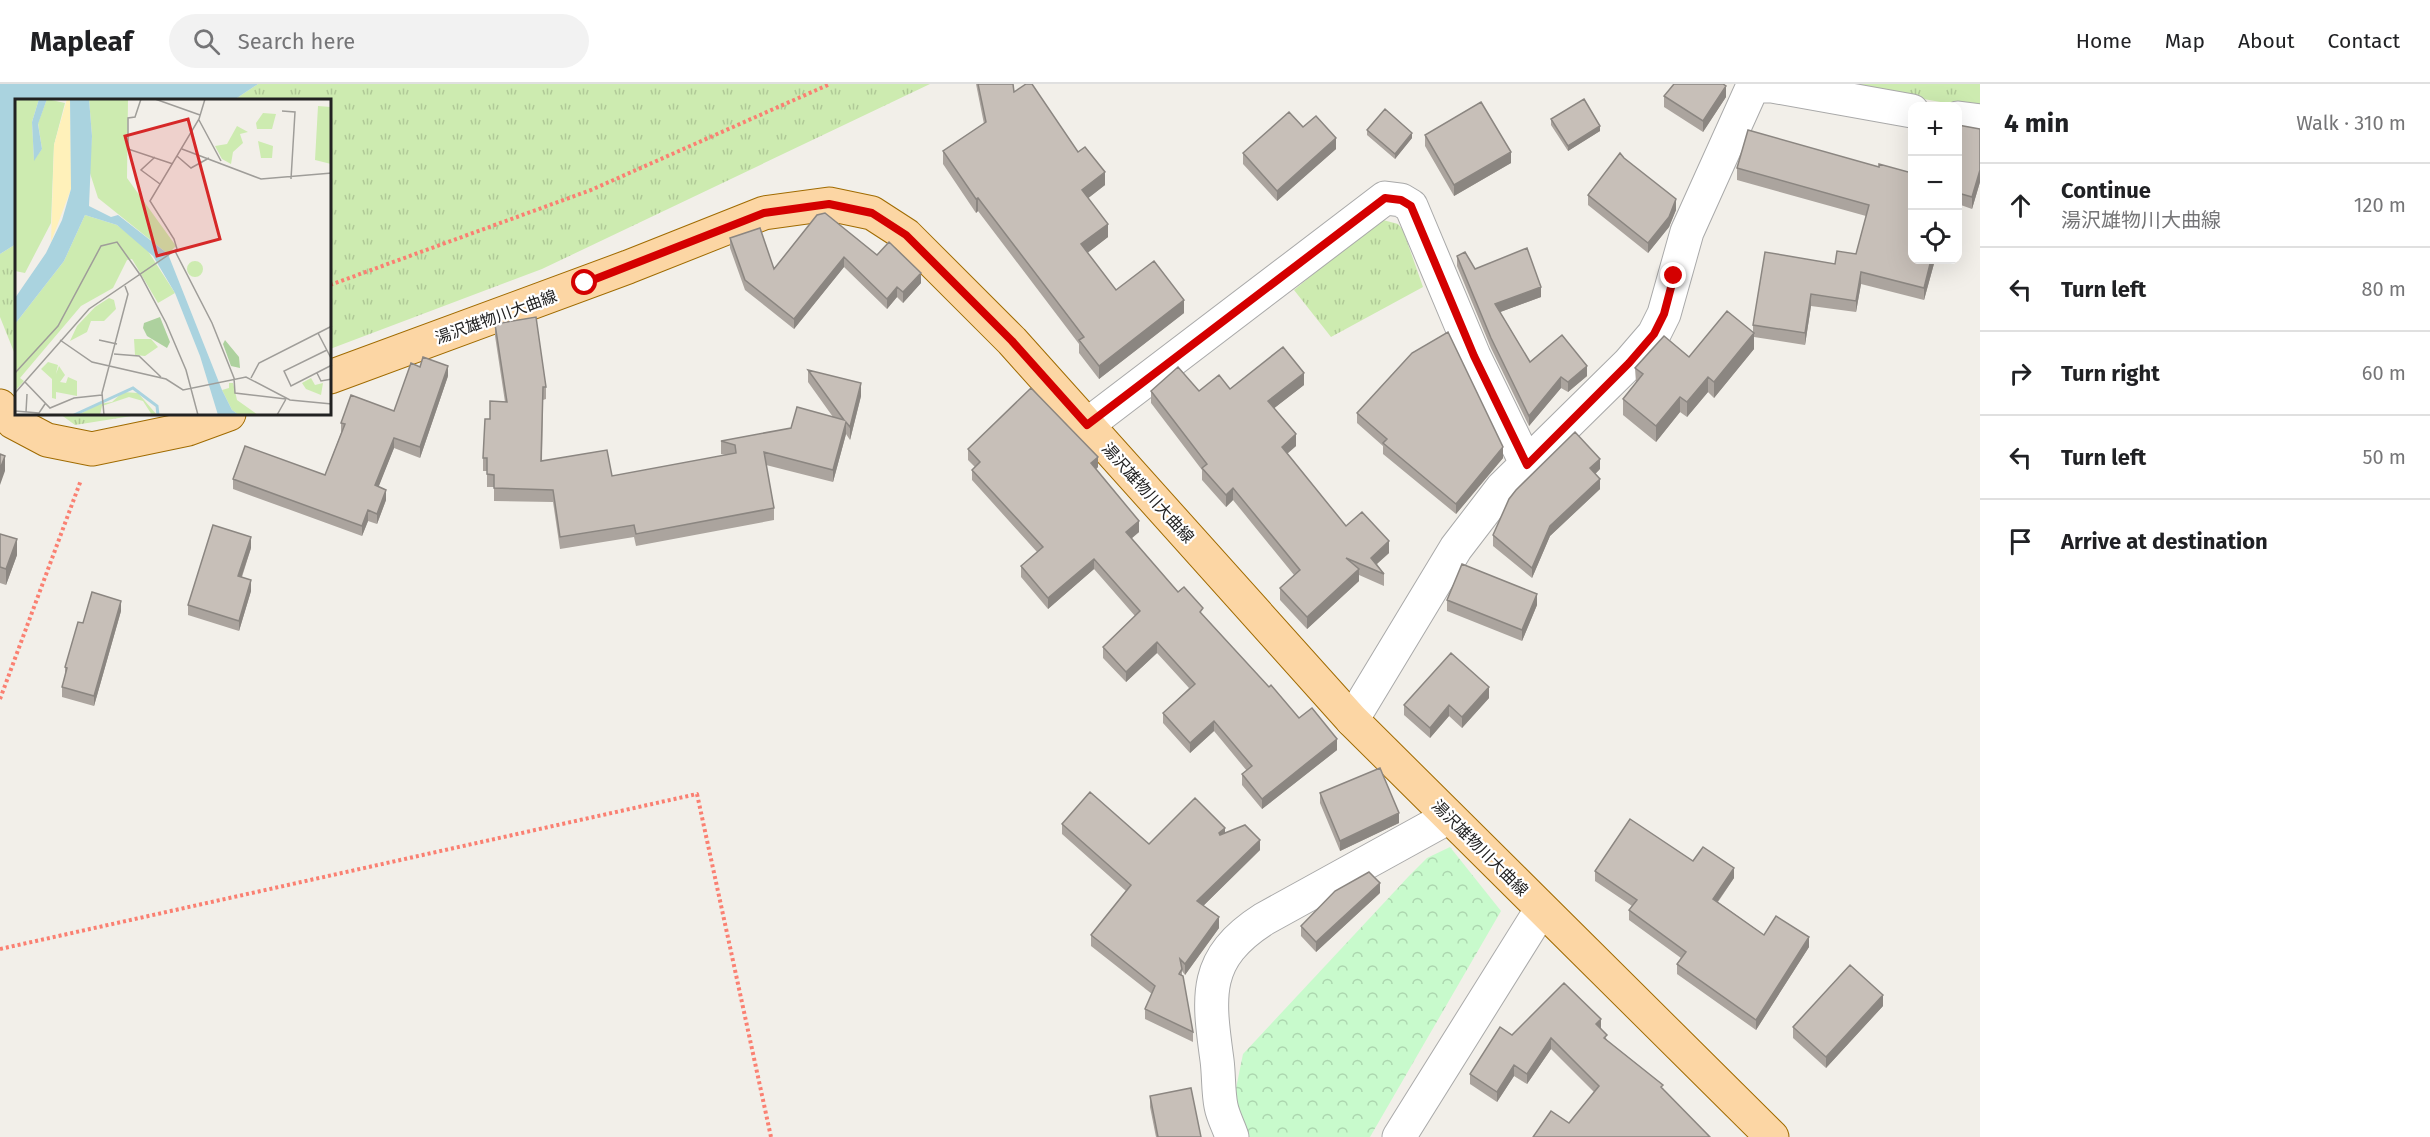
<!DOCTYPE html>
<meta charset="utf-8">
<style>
body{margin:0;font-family:"Fira Sans","Noto Sans JP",sans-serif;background:#f2f2f2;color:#202124}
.controls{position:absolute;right:18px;top:18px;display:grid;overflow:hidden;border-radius:12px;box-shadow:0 6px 24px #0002}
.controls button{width:54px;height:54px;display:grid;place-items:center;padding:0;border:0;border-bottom:2px solid #e0e0e0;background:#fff;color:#202124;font:30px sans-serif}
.stop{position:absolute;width:18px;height:18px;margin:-14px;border:4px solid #d40000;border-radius:50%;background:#fff}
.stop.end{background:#d40000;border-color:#fff;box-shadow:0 2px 6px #0008}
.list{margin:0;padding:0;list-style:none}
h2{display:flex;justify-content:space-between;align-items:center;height:78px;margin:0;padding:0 24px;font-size:26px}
h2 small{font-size:20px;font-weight:400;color:#757577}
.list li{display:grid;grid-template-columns:39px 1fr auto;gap:18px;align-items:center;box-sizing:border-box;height:84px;padding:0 24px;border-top:2px solid #e0e0e0}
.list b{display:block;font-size:22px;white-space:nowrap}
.list p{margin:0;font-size:20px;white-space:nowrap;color:#757577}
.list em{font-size:20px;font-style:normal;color:#757577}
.icon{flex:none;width:33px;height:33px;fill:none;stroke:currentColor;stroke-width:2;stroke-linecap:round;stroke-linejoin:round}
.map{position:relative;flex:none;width:1980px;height:1053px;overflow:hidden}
header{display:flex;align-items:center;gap:36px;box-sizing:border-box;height:84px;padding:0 30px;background:#fff;border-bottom:2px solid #e0e0e0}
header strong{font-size:28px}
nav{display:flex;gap:33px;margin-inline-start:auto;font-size:21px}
.search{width:420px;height:54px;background:#f2f2f2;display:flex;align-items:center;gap:15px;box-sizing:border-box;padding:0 21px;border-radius:33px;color:#757577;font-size:22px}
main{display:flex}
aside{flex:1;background:#fff}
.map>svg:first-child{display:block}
.grass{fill:url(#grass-tufts)}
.park{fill:url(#park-crowns)}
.water{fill:#aad3df}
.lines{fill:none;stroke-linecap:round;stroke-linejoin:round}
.minor-casing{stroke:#a9a9a9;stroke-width:35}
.major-casing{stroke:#a06b00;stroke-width:35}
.path{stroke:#fa8072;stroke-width:4;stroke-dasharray:3 3;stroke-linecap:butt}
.minor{stroke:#fff;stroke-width:33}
.major{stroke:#fcd6a4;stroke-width:33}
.wall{fill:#aba49e}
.shaded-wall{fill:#8b8681}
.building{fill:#c7bfb8;stroke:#8b8681;stroke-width:1.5}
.route{stroke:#d40000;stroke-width:8}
.labels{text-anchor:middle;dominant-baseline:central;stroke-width:4.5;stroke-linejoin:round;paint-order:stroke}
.street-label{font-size:16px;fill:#222;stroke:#fff}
.inset-river{fill:none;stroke:#aad3df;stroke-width:3}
.inset-road{fill:none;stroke:#9f9d99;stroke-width:1.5}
.view{fill:#d62828;fill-opacity:0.15;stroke:#d62828;stroke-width:3}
.inset-edge{fill:none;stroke:#222;stroke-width:3}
</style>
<header>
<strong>Mapleaf</strong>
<div class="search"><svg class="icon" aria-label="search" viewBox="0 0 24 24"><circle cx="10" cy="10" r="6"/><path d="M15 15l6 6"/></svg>Search here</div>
<nav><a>Home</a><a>Map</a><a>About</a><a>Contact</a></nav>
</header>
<main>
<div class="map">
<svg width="1980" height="1053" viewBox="0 0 1980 1053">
<defs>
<pattern id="grass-tufts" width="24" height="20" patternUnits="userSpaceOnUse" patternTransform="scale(1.5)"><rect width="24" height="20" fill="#cdebb0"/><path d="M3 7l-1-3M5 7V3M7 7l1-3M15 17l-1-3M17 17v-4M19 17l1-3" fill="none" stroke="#b0c997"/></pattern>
<pattern id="park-crowns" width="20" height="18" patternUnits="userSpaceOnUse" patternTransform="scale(1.5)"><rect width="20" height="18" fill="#c8facc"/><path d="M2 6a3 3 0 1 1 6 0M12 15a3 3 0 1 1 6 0" fill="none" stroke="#acd6af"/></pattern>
</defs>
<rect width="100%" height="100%" fill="#f2efe9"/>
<path class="grass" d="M 258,0 L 930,0 L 542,185 L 330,265 L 330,16 L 234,16 Z
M 1839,0 L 1980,0 L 1980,25 Z
M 1383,136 L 1398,140 L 1403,146 L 1423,203 L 1331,253 L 1294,206 L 1374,140 Z
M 16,160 L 16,273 L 0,233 L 0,170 Z
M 60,330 L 144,330 L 75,341 Z"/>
<path class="park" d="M 1450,763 L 1501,827 L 1370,1053 L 1246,1053 L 1234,1014 L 1243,970 L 1409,792 L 1427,774 Z"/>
<path class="water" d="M 0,0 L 258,0 L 234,16 L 16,16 L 16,160 L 0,170 Z"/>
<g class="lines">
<g class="minor-casing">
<path id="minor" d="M 1958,34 L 1980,37
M 1087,341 L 1385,114 L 1401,116 L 1411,122 L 1474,272 L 1527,381
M 1352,636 L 1456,464 L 1502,404 L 1629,279 L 1654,250 L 1664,230 L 1687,148 L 1751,6 L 1758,2 L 1772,2 L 1912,27
M 1232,1053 C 1229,1043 1223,1033 1221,1022 C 1218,1007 1219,991 1217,976 C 1208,911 1203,874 1264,835 L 1449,733
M 1399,1053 L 1541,826"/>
</g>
<g class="major-casing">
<path id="major" d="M 330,293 L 628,183 L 764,129 L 829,120 L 872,129 L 906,151 L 1012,257 L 1352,636 L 1772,1053
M 0,322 L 13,338 L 47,356 L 92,365 L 188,345 L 229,330"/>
</g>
<path class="path" d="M 330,201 L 591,106 L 830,0
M 0,615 L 81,396
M 0,865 L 697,710 L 771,1053"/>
<use href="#minor" class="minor"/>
<use href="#major" class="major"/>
</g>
<path class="wall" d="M 976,0 L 1013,0 L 1014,8 L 1078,68 L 1105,101 L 1088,114 L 1108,153 L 1087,169 L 1116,206 L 1184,229 L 1099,295 L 1079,269 L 1079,260 L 978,127 L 976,129 L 943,80 L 943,67 L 984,40 Z
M 1664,12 L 1726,13 L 1703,48 L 1664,23 Z
M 1551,35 L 1600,47 L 1568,67 L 1551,41 Z
M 1958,41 L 1980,45 L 1980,98 L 1972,125 L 1958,120 Z
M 1303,43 L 1336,65 L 1277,117 L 1243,80 L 1243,69 Z
M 1367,46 L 1412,54 L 1395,75 L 1367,51 Z
M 1425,51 L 1511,79 L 1454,112 L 1425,62 Z
M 1624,74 L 1676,126 L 1669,143 L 1648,169 L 1588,121 L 1588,111 Z
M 1879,83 L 1935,176 L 1924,216 L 1861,200 L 1856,228 L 1811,222 L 1805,261 L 1754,253 L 1754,265 L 1714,314 L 1708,308 L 1687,333 L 1680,328 L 1656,358 L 1623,331 L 1623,315 L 1636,299 L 1635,284 L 1689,273 L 1753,249 L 1753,241 L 1835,180 L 1856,170 L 1866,132 L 1737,96 L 1737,84 Z
M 817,131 L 877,171 L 921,199 L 903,219 L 897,213 L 887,225 L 844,183 L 794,245 L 745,206 L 730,164 L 730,154 L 774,185 Z
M 1457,172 L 1475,185 L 1541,213 L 1500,228 L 1530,278 L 1587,292 L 1568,308 L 1561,304 L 1529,342 L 1491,264 L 1457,182 Z
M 495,240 L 546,303 L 546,315 L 543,316 L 542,377 L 612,392 L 726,371 L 721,370 L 721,357 L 791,344 L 833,333 L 808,298 L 808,286 L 861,312 L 850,356 L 846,350 L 833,398 L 766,381 L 774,424 L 774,436 L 636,462 L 634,453 L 560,465 L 553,418 L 494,417 L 494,403 L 487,403 L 487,387 L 483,387 L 483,374 L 490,335 L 505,318 L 495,252 Z
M 448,292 L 420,374 L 394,364 L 378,403 L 386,416 L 377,440 L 368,437 L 362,452 L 233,405 L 233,395 L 325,391 L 341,349 L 341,339 L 394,327 Z
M 1304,301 L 1274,324 L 1296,362 L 1287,370 L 1346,442 L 1389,469 L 1377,480 L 1384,490 L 1384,502 L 1359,491 L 1359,497 L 1307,545 L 1280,516 L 1280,504 L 1294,491 L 1233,416 L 1226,423 L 1202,396 L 1202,386 L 1151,319 L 1151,307 L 1199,307 Z
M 1357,329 L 1503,374 L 1456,430 L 1383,370 L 1383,362 L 1357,339 Z
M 968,365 L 1098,383 L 1096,385 L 1139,448 L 1131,455 L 1178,508 L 1203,531 L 1269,603 L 1299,634 L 1337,666 L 1262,725 L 1242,701 L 1242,690 L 1247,687 L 1214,647 L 1190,669 L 1163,639 L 1163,629 L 1189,604 L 1157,569 L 1126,598 L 1103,574 L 1103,563 L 1135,532 L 1094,485 L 1048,525 L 1021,493 L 1021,482 L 1037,468 L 972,396 L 972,386 L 975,383 L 968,376 Z
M 1600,385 L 1595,390 L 1600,405 L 1550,452 L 1532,494 L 1493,462 L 1493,451 Z
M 0,450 L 17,471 L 6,501 L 0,499 Z
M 251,464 L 242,493 L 251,507 L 239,547 L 188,531 L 188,521 Z
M 1447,516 L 1537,521 L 1522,557 L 1447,527 Z
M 121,527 L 94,622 L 62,613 L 62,603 L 65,592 L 65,583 L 83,539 Z
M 1489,614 L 1462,644 L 1449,632 L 1430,654 L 1404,631 L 1404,621 Z
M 1320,709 L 1399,739 L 1340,767 L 1320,719 Z
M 1062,740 L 1149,760 L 1225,749 L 1260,766 L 1203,822 L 1219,844 L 1185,891 L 1182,887 L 1182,891 L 1193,948 L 1193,958 L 1145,935 L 1145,925 L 1152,910 L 1091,862 L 1091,851 L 1126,807 L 1062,750 Z
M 1693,777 L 1734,794 L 1718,818 L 1764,851 L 1809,863 L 1756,946 L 1677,890 L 1677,880 L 1681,874 L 1629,836 L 1629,826 L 1632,822 L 1595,797 L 1595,787 Z
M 1380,809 L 1316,868 L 1301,852 L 1301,842 Z
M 1883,922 L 1826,984 L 1793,954 L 1793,943 Z
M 1601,944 L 1607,956 L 1663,1001 L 1569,1039 L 1594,1008 L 1551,965 L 1527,1000 L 1514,992 L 1497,1018 L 1470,1000 L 1470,990 L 1512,951 Z
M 1150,1012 L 1201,1053 L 1156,1053 L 1150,1023 Z"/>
<path class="shaded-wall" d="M 1726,2 L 1726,13 L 1703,48 L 1703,37 Z
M 1600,42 L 1600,47 L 1568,67 L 1568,62 Z
M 1412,49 L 1412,54 L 1395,75 L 1395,70 Z
M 1336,54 L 1336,65 L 1277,117 L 1277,107 Z
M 1511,68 L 1511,79 L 1454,112 L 1454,101 Z
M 1980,86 L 1980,98 L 1972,125 L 1972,113 Z
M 1105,88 L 1105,101 L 1082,119 L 1082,106 Z
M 978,114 L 978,127 L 976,129 L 976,115 Z
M 1676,115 L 1676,126 L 1669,143 L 1648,169 L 1648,159 Z
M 1108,140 L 1108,153 L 1081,174 L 1081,160 Z
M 844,173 L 844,183 L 794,245 L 794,235 Z
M 1931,176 L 1935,176 L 1924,216 L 1924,204 Z
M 1861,188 L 1861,200 L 1856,228 L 1856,217 Z
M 921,189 L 921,199 L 903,219 L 903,208 Z
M 897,203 L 897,213 L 887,225 L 887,215 Z
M 1541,203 L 1541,213 L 1495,230 L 1495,220 Z
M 1811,210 L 1811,222 L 1805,261 L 1805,249 Z
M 1184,216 L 1184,229 L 1099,295 L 1099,282 Z
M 1754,249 L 1754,265 L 1714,314 L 1714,298 Z
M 448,282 L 448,292 L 420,374 L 420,363 Z
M 1587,282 L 1587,292 L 1568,308 L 1568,298 Z
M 1304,289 L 1304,301 L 1268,329 L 1268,317 Z
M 1561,293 L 1561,304 L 1529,342 L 1529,332 Z
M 1708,293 L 1708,308 L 1687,333 L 1687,318 Z
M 861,299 L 861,312 L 850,356 L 850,343 Z
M 1680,313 L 1680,328 L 1656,358 L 1656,342 Z
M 846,338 L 846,350 L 833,398 L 833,386 Z
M 1296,350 L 1296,362 L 1282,374 L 1282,363 Z
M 394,354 L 394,364 L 375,412 L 375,401 Z
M 1503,363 L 1503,374 L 1456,430 L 1456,420 Z
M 5,372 L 5,387 L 0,401 L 0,385 Z
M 1098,373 L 1098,383 L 1091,390 L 1091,379 Z
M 1600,375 L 1600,385 L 1590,395 L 1590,384 Z
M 1600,395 L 1600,405 L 1550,452 L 1532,494 L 1532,484 L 1550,442 Z
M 1233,404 L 1233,416 L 1226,423 L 1226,411 Z
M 386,406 L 386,416 L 377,440 L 377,430 Z
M 368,426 L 368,437 L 362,452 L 362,442 Z
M 1139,437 L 1139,448 L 1126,459 L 1126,448 Z
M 251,453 L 251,464 L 238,503 L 238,492 Z
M 17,455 L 17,471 L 6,501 L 6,485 Z
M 1389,457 L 1389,469 L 1371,485 L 1371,474 Z
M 1094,475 L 1094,485 L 1048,525 L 1048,514 Z
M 1359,485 L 1359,497 L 1307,545 L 1307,533 Z
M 251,496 L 251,507 L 239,547 L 239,537 Z
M 1537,510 L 1537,521 L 1522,557 L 1522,546 Z
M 121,517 L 121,527 L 94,622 L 94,612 Z
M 1157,558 L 1157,569 L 1126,598 L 1126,588 Z
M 1489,603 L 1489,614 L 1462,644 L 1462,633 Z
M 1449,621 L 1449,632 L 1430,654 L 1430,644 Z
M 1214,637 L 1214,647 L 1190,669 L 1190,659 Z
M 1337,655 L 1337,666 L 1262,725 L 1262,715 Z
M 1399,729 L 1399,739 L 1340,767 L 1340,757 Z
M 1225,744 L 1225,755 L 1219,759 L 1219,749 Z
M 1260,756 L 1260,766 L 1197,828 L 1197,817 Z
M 1734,784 L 1734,794 L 1713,824 L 1713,815 Z
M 1380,799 L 1380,809 L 1316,868 L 1316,858 Z
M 1219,833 L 1219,844 L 1185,891 L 1185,880 Z
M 1809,853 L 1809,863 L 1756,946 L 1756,936 Z
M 1883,911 L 1883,922 L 1826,984 L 1826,973 Z
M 1601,935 L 1601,945 L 1596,940 Z
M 1551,954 L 1551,965 L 1527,1000 L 1527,990 Z
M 1514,981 L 1514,992 L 1497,1018 L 1497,1008 Z"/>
<path class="building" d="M 978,0 L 1013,0 L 1014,8 L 1026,0 L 1032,0 L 1078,68 L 1085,63 L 1105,88 L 1082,106 L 1108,140 L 1081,160 L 1116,206 L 1154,177 L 1184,216 L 1099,282 L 1079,256 L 1084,253 L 978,114 L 976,115 L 943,67 L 986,38 Z
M 1674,0 L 1723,0 L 1726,2 L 1703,37 L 1664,12 Z
M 1584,15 L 1600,42 L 1568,62 L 1551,35 Z
M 1481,18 L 1511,68 L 1454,101 L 1425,51 Z
M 1385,25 L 1412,49 L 1395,70 L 1367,46 Z
M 1289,28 L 1303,43 L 1316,32 L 1336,54 L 1277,107 L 1243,69 Z
M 1958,41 L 1980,45 L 1980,86 L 1972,113 L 1958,109 Z
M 1748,46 L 1879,83 L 1879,80 L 1912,89 L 1912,176 L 1931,176 L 1924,204 L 1861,188 L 1856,217 L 1811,210 L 1805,249 L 1753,241 L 1765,168 L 1835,180 L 1837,167 L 1856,170 L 1869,121 L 1737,84 Z
M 1620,69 L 1624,74 L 1676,115 L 1669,133 L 1648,159 L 1588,111 Z
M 825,129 L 877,171 L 889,158 L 921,189 L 903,208 L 897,203 L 887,215 L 844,173 L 794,235 L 745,196 L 730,154 L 760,144 L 774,185 L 817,131 Z
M 1527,164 L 1541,203 L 1495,220 L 1530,278 L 1562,251 L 1587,282 L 1568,298 L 1561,293 L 1529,332 L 1491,254 L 1457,172 L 1465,168 L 1475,185 Z
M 1727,227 L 1754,249 L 1714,298 L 1708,293 L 1687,318 L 1680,313 L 1656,342 L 1623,315 L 1643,290 L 1635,284 L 1664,252 L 1689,273 Z
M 536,233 L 546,303 L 543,303 L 541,377 L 607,366 L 612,392 L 736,369 L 735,361 L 721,357 L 791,344 L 797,323 L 844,336 L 808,286 L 861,299 L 850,343 L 846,338 L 833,386 L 764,368 L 774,424 L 636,450 L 634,441 L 560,453 L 553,406 L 494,404 L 494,391 L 487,390 L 487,374 L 483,374 L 485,335 L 490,335 L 490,317 L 507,318 L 495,240 Z
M 1448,248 L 1503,363 L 1456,420 L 1383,359 L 1387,355 L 1357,329 L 1412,269 Z
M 1283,263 L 1304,289 L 1268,317 L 1296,350 L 1282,363 L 1346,442 L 1362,428 L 1389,457 L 1371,474 L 1384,490 L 1346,474 L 1359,485 L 1307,533 L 1280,504 L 1300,486 L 1233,404 L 1226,411 L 1202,384 L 1207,380 L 1151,307 L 1178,283 L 1199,307 L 1219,291 L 1230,305 Z
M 423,273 L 448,282 L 420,363 L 394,354 L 375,401 L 386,406 L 377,430 L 368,426 L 362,442 L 233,395 L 245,362 L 325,391 L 345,340 L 341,339 L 351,311 L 394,327 L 411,279 L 420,283 Z
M 1031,304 L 1098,373 L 1091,379 L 1139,437 L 1126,448 L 1178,508 L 1184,503 L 1203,524 L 1200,528 L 1269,603 L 1271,601 L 1299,634 L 1312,624 L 1337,655 L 1262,715 L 1242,690 L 1252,682 L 1214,637 L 1190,659 L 1163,629 L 1195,600 L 1157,558 L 1126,588 L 1103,563 L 1140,527 L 1094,475 L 1048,514 L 1021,482 L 1043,463 L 972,386 L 980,378 L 968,365 Z
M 1575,348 L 1600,375 L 1590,384 L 1600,395 L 1550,442 L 1532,484 L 1493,451 L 1509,415 L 1516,406 Z
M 0,370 L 5,372 L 0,385 Z
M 213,441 L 251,453 L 238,492 L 251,496 L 239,537 L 188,521 Z
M 0,450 L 17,455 L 6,485 L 0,483 Z
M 1462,480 L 1537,510 L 1522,546 L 1447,516 Z
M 92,508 L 121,517 L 94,612 L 62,603 L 67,584 L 65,583 L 78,538 L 83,539 Z
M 1451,569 L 1489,603 L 1462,633 L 1449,621 L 1430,644 L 1404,621 Z
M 1380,684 L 1399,729 L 1340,757 L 1320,709 Z
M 1090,708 L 1149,760 L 1195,714 L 1225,744 L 1219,749 L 1220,751 L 1245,741 L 1260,756 L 1197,817 L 1219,833 L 1185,880 L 1180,875 L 1182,885 L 1179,890 L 1183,892 L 1193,948 L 1145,925 L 1155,902 L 1091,851 L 1131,801 L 1062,740 Z
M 1630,735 L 1693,777 L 1703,763 L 1734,784 L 1713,815 L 1764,851 L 1776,832 L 1809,853 L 1756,936 L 1677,880 L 1686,868 L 1629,826 L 1637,816 L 1595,787 Z
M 1369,788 L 1380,799 L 1316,858 L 1301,842 L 1335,807 Z
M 1850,881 L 1883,911 L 1826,973 L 1793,943 Z
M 1564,899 L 1601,935 L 1596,940 L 1607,951 L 1604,954 L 1663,1001 L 1661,1003 L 1710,1053 L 1533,1053 L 1551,1027 L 1569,1039 L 1599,1002 L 1551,954 L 1527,990 L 1514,981 L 1497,1008 L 1470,990 L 1500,943 L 1512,951 Z
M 1191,1004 L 1201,1053 L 1158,1053 L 1150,1012 Z"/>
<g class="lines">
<path class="route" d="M 585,199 L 764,129 L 829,120 L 872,129 L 906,151 L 1012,257 L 1087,341 L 1385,114 L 1401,116 L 1411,122 L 1474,272 L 1527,381 L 1629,279 L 1654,250 L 1664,230 L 1674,192"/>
</g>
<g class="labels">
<g class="street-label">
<text transform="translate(496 233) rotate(-20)">湯沢雄物川大曲線</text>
<text transform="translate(1148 409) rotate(48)">湯沢雄物川大曲線</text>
<text transform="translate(1480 764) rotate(45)">湯沢雄物川大曲線</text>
</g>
</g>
<g transform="translate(15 15)">
<rect width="316" height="316" fill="#f2efe9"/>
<path d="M 0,0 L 24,0 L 17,23 L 19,61 L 27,50 L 23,24 L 32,0 L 50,4 L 39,46 L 36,124 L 10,174 L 0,172 ZM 74,0 L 113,0 L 112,79 L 161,147 L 153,155 L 83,99 L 74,71 L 77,37 ZM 303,7 L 316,8 L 316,65 L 300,61 ZM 248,14 L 261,15 L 257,30 L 242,30 L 241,24 ZM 222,27 L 233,33 L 225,35 L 228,44 L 218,53 L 216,65 L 207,60 L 200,47 L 212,45 ZM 243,42 L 258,47 L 257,59 L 246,59 ZM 70,116 L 102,126 L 131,149 L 160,194 L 143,204 L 117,160 L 112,161 L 98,189 L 66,207 L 5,279 L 9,282 L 0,292 L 0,225 L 49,162 ZM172 170a8 8 0 1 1 16 0a8 8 0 1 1-16 0ZM 94,199 L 99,201 L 101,210 L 89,222 L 76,222 L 72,233 L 55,242 L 62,227 L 80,208 ZM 119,240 L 136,240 L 143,248 L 130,257 L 120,256 ZM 33,263 L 43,266 L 41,275 L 44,267 L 50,276 L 45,283 L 51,284 L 53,278 L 62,282 L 62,297 L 41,293 L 41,300 L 37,299 L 37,280 L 26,270 ZM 296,279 L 300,286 L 308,284 L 306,296 L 291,290 L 287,284 ZM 214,284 L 218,284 L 222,301 L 243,316 L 224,316 L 217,311 L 207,291 L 214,289 ZM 108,293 L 123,294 L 142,316 L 137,316 L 128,302 L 114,298 L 87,307 L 85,316 L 63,316 L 84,305 L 97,303 Z" fill="#cdebb0"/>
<path d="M 145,218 L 155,243 L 152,249 L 132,237 L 128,229 L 129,224 ZM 210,241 L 224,258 L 225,269 L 216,267 L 208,245 Z" fill="#add19e"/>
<path d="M 52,0 L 55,0 L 56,90 L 36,143 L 39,46 Z" fill="#fff1ba"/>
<path d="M 24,0 L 32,0 L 23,25 L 27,50 L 19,62 L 17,23 ZM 55,0 L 74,0 L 77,37 L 74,107 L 96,118 L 103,116 L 153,155 L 207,291 L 217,311 L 224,316 L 203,316 L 185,257 L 160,194 L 138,157 L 102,126 L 70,116 L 49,162 L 0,225 L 0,199 L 31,154 L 47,121 L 56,90 Z" fill="#aad3df"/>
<path class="inset-river" d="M 59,316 L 118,289 L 142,307 L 143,316"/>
<path class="inset-road" d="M 126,0 L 120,18 L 113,19 L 113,50 L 158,65M 140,0 L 185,16M 267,12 L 280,13 L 276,80M 184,21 L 206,62M 167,50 L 246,80 L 317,74M 162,57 L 176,69 L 194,59M 140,58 L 126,71 L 145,85M 160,152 L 197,224 L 219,279 L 220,294 L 271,300M 303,234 L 317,261M 45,241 L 77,263 L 151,280 L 168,291 L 231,278 L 275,301 L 317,305M 84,241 L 102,245M 312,251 L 269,272 L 276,287 L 317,266M 99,255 L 124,257 L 146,278M 0,274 L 43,227 L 86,147 L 102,143 L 126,177 L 151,224 L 171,271 L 183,316M 302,274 L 306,282 L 317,280M 236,279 L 244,264 L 317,227M 10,283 L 35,309 L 59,299 L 87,296M 0,294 L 74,210 L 162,150 L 159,140 L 135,102 L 184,20 L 190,0M 0,312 L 24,314 L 30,305M 11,313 L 12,295M 89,316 L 87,294 L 113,195 L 110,187M 262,316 L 271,300"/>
<path class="view" d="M 173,20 L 205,140 L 142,157 L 110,37 Z"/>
<rect width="316" height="316" class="inset-edge"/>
</g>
</svg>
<div class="controls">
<button>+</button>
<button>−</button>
<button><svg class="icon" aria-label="locate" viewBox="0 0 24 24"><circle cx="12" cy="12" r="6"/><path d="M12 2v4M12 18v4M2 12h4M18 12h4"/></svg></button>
</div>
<div class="stop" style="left:585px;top:199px"></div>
<div class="stop end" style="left:1674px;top:192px"></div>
</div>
<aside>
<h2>4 min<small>Walk · 310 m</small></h2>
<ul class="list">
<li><svg class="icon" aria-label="ahead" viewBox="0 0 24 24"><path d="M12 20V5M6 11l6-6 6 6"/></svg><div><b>Continue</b><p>湯沢雄物川大曲線</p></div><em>120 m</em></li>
<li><svg class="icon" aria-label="left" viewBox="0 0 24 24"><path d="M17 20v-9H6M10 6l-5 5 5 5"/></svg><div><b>Turn left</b></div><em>80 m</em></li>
<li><svg class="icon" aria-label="right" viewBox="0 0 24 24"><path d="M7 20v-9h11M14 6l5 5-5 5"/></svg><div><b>Turn right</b></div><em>60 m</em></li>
<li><svg class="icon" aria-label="left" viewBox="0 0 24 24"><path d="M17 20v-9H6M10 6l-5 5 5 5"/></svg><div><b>Turn left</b></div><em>50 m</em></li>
<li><svg class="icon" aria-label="arrive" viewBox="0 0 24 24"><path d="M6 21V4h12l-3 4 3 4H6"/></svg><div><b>Arrive at destination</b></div></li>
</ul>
</aside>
</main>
